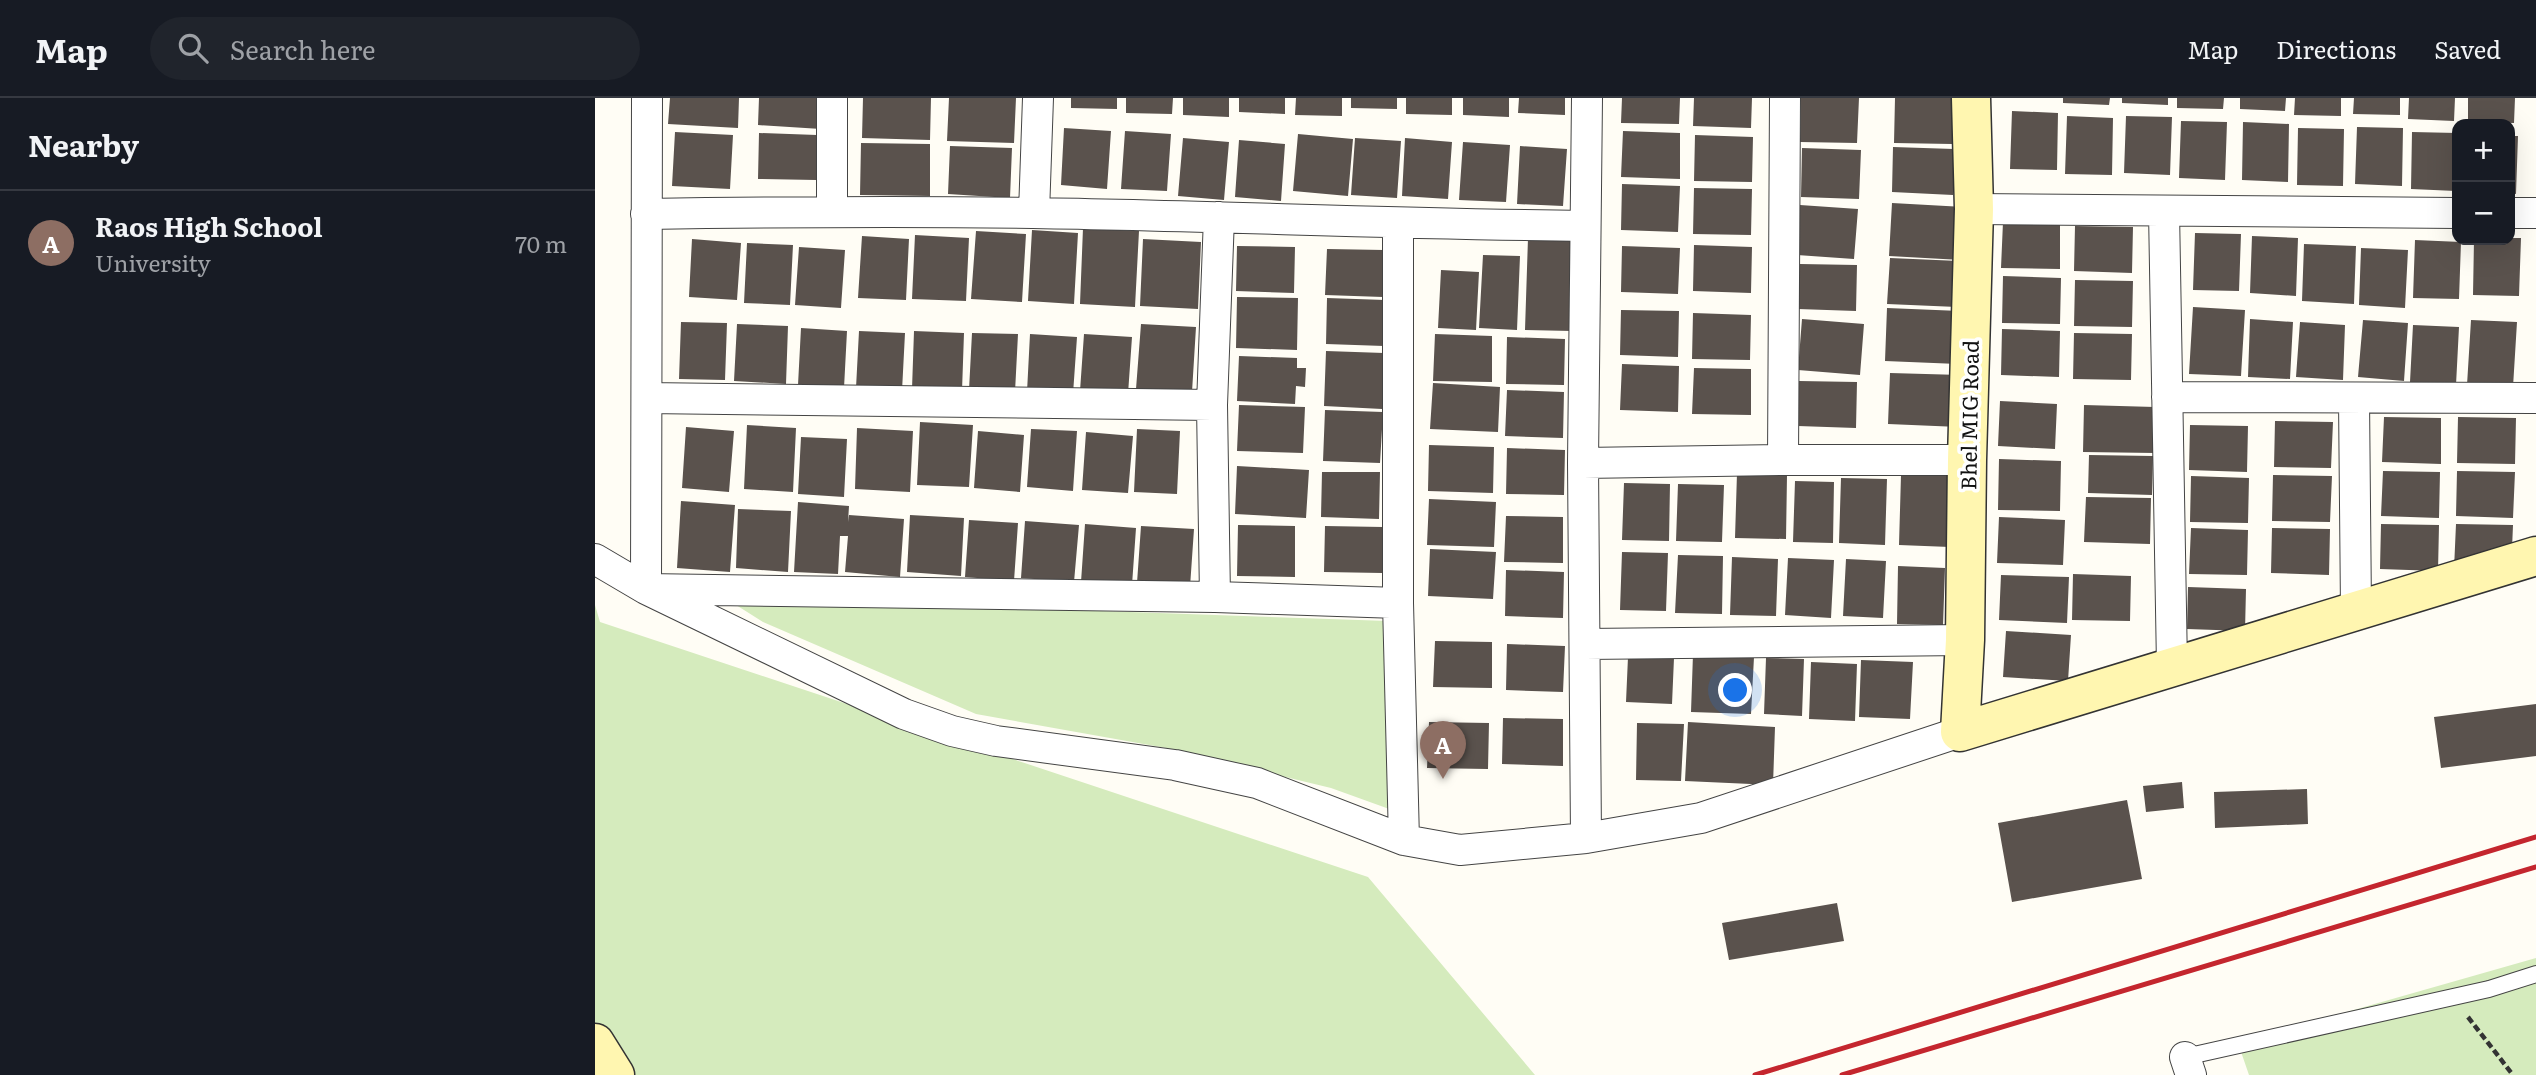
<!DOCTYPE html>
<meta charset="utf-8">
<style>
body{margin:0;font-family:Literata,serif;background:#20242c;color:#f1f3f6}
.controls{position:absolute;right:21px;top:21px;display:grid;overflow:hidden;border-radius:14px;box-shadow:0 7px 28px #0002}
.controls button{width:63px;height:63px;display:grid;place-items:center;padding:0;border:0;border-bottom:2px solid #363941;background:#171b24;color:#f1f3f6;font:35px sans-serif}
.you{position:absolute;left:1141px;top:593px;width:24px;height:24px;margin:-18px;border:5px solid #fff;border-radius:50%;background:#1a73e8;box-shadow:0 0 0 10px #1a73e833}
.badge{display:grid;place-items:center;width:46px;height:46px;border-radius:50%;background:#c4262e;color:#fff;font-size:23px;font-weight:700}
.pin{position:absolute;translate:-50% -58px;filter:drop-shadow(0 2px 4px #0008)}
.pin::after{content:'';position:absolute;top:37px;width:24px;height:21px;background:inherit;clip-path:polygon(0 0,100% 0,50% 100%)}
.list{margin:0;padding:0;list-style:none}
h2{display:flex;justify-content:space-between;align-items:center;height:91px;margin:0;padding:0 28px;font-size:30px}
h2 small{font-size:23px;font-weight:400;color:#9ea1a6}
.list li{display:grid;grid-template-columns:46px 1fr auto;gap:21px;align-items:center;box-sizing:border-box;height:105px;padding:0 28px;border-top:2px solid #363941}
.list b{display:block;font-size:26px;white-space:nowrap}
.list p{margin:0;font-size:23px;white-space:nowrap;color:#9ea1a6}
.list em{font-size:23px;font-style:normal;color:#9ea1a6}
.icon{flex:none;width:38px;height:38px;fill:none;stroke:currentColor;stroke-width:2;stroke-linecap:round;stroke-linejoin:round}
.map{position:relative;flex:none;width:1941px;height:977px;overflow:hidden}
header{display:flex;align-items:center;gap:42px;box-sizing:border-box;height:98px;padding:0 35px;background:#171b24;border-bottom:2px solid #363941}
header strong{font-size:33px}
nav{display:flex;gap:38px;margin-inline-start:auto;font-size:24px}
.search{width:490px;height:63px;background:#20242c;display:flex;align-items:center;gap:18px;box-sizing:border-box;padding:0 24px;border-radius:38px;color:#9ea1a6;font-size:26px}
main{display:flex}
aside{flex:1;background:#171b24}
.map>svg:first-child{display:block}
.green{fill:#d5ebbd}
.building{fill:#5a524d}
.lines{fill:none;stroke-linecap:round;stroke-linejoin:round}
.lane-casing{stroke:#444;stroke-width:18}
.street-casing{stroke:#444;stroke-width:32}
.secondary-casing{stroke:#333;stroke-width:41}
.path{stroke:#333;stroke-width:4.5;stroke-dasharray:7 3.5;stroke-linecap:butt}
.lane{stroke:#fff;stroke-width:16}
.street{stroke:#fff;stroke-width:30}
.secondary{stroke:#fff6b0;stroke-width:38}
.rail{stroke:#c4262e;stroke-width:5}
.labels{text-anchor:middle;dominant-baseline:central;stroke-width:7;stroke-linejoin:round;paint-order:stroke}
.street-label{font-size:21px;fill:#111;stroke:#fff}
</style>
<header>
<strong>Map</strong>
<div class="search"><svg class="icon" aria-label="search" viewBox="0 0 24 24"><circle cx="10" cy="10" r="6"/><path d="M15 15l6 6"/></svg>Search here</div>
<nav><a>Map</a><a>Directions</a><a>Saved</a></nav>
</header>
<main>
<aside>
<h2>Nearby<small></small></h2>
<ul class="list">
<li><span class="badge" style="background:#8d6e63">A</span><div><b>Raos High School</b><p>University</p></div><em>70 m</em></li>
</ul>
</aside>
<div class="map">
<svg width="1941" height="977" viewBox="0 0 1941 977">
<rect width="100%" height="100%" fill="#fffdf5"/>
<path class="green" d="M 130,500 L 793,523 L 797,712 L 736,690 L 571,650 L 381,616 L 168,524 Z
M 0,507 L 5,524 L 773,779 L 940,977 L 0,977 Z
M 1941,860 L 1941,977 L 1654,977 L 1643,945 Z"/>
<path class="building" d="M 75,0 L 144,0 L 143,30 L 73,26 Z
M 164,0 L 228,0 L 226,31 L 163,27 Z
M 268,0 L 336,0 L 335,42 L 267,40 Z
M 354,0 L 421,0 L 419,45 L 352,43 Z
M 476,0 L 522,0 L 522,11 L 476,10 Z
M 531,0 L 578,0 L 577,16 L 531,15 Z
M 588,0 L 634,0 L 634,19 L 588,17 Z
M 644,0 L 690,0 L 690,16 L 644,14 Z
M 701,0 L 747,0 L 747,18 L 700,17 Z
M 756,0 L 802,0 L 802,11 L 756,10 Z
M 811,0 L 857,0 L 857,17 L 811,16 Z
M 868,0 L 914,0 L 914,19 L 868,17 Z
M 924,0 L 970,0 L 970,17 L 923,15 Z
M 1027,0 L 1085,0 L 1084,26 L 1026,25 Z
M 1099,0 L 1157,0 L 1156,30 L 1098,28 Z
M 1206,0 L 1264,0 L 1262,45 L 1205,44 Z
M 1300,0 L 1358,0 L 1357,46 L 1299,45 Z
M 1468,0 L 1515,0 L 1514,7 L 1468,5 Z
M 1527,0 L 1573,0 L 1573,7 L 1527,5 Z
M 1582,0 L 1629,0 L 1628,11 L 1582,10 Z
M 1645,0 L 1691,0 L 1690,13 L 1645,11 Z
M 1700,0 L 1746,0 L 1746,18 L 1699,17 Z
M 1759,0 L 1805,0 L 1805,17 L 1758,16 Z
M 1814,0 L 1860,0 L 1859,23 L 1813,21 Z
M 1873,0 L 1920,0 L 1919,25 L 1873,24 Z
M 1417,13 L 1463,15 L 1462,72 L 1415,71 Z
M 1472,18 L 1518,20 L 1517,77 L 1470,76 Z
M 1531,18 L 1577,19 L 1575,77 L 1529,75 Z
M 1586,23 L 1632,24 L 1630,82 L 1584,80 Z
M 1648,24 L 1694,26 L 1693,84 L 1647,82 Z
M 1762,29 L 1808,30 L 1807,88 L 1760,86 Z
M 469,30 L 516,33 L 512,91 L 466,87 Z
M 1703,30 L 1749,31 L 1748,88 L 1702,87 Z
M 530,33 L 576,36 L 572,93 L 526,91 Z
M 1028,33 L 1085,35 L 1085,81 L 1026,79 Z
M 80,34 L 138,37 L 135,91 L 77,88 Z
M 1817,34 L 1862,35 L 1861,93 L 1816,91 Z
M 164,35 L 222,37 L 221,82 L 163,81 Z
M 703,36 L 758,41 L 753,98 L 698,93 Z
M 1100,37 L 1158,39 L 1157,84 L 1099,83 Z
M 1915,38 L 1923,38 L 1921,96 L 1915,95 Z
M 588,40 L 634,44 L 629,102 L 583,98 Z
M 760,40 L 806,43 L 802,100 L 756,97 Z
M 810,40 L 857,44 L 853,101 L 807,98 Z
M 644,42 L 690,46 L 686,103 L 640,99 Z
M 868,44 L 915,47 L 911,104 L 864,102 Z
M 266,45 L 335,46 L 335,98 L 265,97 Z
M 355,48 L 417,50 L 415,100 L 353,96 Z
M 925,48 L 972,51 L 968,108 L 922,106 Z
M 1298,49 L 1359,51 L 1358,97 L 1297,94 Z
M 1207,50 L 1266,52 L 1264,101 L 1206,99 Z
M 1027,86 L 1085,88 L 1083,134 L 1026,132 Z
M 1099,90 L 1157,91 L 1156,137 L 1098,136 Z
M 1297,105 L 1369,109 L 1366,162 L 1294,158 Z
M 1205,107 L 1263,111 L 1259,161 L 1202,157 Z
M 1408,124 L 1465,126 L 1465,171 L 1406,170 Z
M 1480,128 L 1538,129 L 1537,175 L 1479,173 Z
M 488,130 L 544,133 L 540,209 L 485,206 Z
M 437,132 L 483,135 L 479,206 L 433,203 Z
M 381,133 L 431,136 L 427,204 L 376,201 Z
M 1600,135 L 1646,136 L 1644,193 L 1598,192 Z
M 320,137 L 374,140 L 371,203 L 317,201 Z
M 267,138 L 314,141 L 311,202 L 263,200 Z
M 1657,138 L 1703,140 L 1701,198 L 1655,195 Z
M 933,140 L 979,141 L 977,233 L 930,232 Z
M 1915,140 L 1926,140 L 1924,198 L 1878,197 L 1879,142 Z
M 97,141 L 146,145 L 142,202 L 94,199 Z
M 548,141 L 606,144 L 603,211 L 545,208 Z
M 1820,142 L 1866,144 L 1864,201 L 1818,200 Z
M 152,145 L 198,147 L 195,207 L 149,205 Z
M 1709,146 L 1761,148 L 1759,206 L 1707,203 Z
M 1099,147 L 1157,149 L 1156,195 L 1098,193 Z
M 642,148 L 700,149 L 699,195 L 641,193 Z
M 1027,148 L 1085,150 L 1083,196 L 1026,194 Z
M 204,149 L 250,152 L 246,210 L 200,207 Z
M 1766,150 L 1813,152 L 1810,210 L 1764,207 Z
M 732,151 L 789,152 L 788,199 L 730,197 Z
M 888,157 L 925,158 L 922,232 L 884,230 Z
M 1295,160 L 1364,163 L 1362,209 L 1292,206 Z
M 1205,166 L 1262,167 L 1261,213 L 1203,211 Z
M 846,172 L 884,174 L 881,232 L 843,230 Z
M 1408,178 L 1466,180 L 1465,226 L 1407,225 Z
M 1480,182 L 1538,183 L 1537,229 L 1479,228 Z
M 642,199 L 703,200 L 702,252 L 641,250 Z
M 732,200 L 790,202 L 789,248 L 731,246 Z
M 1598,209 L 1650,212 L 1646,278 L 1594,276 Z
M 1292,210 L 1365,213 L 1363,266 L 1290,263 Z
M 1026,212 L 1084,213 L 1083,259 L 1025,257 Z
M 1098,215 L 1156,217 L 1155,262 L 1097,261 Z
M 1207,221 L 1269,226 L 1265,277 L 1203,272 Z
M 1655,221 L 1698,224 L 1695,281 L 1653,279 Z
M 1768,222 L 1813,225 L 1809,283 L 1763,279 Z
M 1876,222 L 1922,224 L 1918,289 L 1872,287 Z
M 86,224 L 132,225 L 130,282 L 84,281 Z
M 1705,224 L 1750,227 L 1748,282 L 1701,279 Z
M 142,226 L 193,228 L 191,286 L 139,283 Z
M 546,226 L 601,229 L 597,294 L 541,291 Z
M 1818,227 L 1864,229 L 1861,287 L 1815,284 Z
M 206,230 L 252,233 L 249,290 L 203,287 Z
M 1407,231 L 1465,233 L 1464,279 L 1406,277 Z
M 264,233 L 310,235 L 307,293 L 261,290 Z
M 319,233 L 369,235 L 367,293 L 317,291 Z
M 377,235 L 423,236 L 420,294 L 374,292 Z
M 1479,235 L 1537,236 L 1536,282 L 1478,281 Z
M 435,236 L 482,239 L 478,296 L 432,294 Z
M 489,236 L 537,239 L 533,296 L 485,293 Z
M 840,236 L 897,238 L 897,284 L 838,283 Z
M 912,239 L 970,241 L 969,287 L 911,286 Z
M 731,253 L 789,255 L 787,311 L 729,308 Z
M 644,258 L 702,260 L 702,270 L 711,270 L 710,289 L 701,288 L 700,306 L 642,303 Z
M 1027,266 L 1084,268 L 1083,314 L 1025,312 Z
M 1099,270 L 1156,271 L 1156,317 L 1097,316 Z
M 1295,275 L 1366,277 L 1364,329 L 1293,326 Z
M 1204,283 L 1262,284 L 1261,330 L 1203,328 Z
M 838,285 L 905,289 L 903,334 L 835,331 Z
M 912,292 L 969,294 L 968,340 L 910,338 Z
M 1405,303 L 1462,306 L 1460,351 L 1403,348 Z
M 644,307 L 710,309 L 708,355 L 642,353 Z
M 1489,307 L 1560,309 L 1560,355 L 1488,354 Z
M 730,312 L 788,314 L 785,365 L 728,363 Z
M 1789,319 L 1846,320 L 1846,366 L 1787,364 Z
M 1863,319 L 1921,320 L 1920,366 L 1862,365 Z
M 1680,323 L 1738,324 L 1736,370 L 1679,369 Z
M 325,324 L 378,327 L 374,389 L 322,387 Z
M 152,327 L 201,330 L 198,394 L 149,391 Z
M 1595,327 L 1653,328 L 1652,374 L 1594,372 Z
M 91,329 L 139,333 L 134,394 L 87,390 Z
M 262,330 L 318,333 L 315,394 L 260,391 Z
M 436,331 L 482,333 L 478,393 L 432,389 Z
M 542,331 L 585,333 L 582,396 L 539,394 Z
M 383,333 L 429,337 L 425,394 L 379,390 Z
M 491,334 L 538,338 L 533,395 L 487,392 Z
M 206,339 L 252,341 L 249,399 L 203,396 Z
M 834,347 L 899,349 L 898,395 L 833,393 Z
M 912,350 L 970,352 L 969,397 L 911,396 Z
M 1494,357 L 1558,358 L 1557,397 L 1493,395 Z
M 1404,361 L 1466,363 L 1465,413 L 1403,412 Z
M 642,368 L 714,372 L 711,420 L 640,416 Z
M 1788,373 L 1845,374 L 1844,420 L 1786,418 Z
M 1862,373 L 1920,374 L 1918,420 L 1861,418 Z
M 727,374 L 785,374 L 784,421 L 726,419 Z
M 1142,375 L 1192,377 L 1191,441 L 1140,440 Z
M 1306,377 L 1357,378 L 1355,449 L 1304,447 Z
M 1678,377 L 1737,378 L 1735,424 L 1677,423 Z
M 1596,378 L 1654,380 L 1653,425 L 1595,424 Z
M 1246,380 L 1292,381 L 1290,447 L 1244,445 Z
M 1200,383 L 1239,384 L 1238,445 L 1198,444 Z
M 1029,385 L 1075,386 L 1074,443 L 1027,442 Z
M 1083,386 L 1129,387 L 1127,444 L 1081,443 Z
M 1491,399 L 1556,400 L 1555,446 L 1489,444 Z
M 834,401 L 901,404 L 899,449 L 832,447 Z
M 86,403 L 140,407 L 135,474 L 82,470 Z
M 203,404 L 254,408 L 253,424 L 254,417 L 309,421 L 305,479 L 250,474 L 253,438 L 245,438 L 243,476 L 199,474 Z
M 143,411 L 196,413 L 193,474 L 141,470 Z
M 315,417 L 369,420 L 366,478 L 312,474 Z
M 911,418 L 968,419 L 968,465 L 909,464 Z
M 1404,419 L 1470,422 L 1468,467 L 1402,465 Z
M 374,422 L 423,425 L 419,483 L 370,479 Z
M 430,423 L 484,427 L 479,484 L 426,480 Z
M 490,426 L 541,430 L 537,487 L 486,484 Z
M 1786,426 L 1844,427 L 1843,473 L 1785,471 Z
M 1861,426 L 1918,427 L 1917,451 L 1859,471 Z
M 643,427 L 700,428 L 700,479 L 642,478 Z
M 546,428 L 599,431 L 595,489 L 542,485 Z
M 730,428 L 788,429 L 787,475 L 729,474 Z
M 1596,430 L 1653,432 L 1652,477 L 1594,476 Z
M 1677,430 L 1735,431 L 1734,477 L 1676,475 Z
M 835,451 L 901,454 L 898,501 L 833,498 Z
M 1027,454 L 1073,455 L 1071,513 L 1025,512 Z
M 1083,457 L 1128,458 L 1127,516 L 1080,515 Z
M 1137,459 L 1183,461 L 1181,518 L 1135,517 Z
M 1193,460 L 1239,462 L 1236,520 L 1190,517 Z
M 1251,461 L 1291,463 L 1288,520 L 1248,518 Z
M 1303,468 L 1350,470 L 1348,527 L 1302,526 Z
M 911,472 L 969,474 L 968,520 L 910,518 Z
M 1478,476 L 1536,478 L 1535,523 L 1477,522 Z
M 1406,477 L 1474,479 L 1472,525 L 1404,522 Z
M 1593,489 L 1651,491 L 1650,533 L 1592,531 Z
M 1411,533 L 1476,537 L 1473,583 L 1408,579 Z
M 840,543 L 897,544 L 897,590 L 838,589 Z
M 912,546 L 970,548 L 968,594 L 911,592 Z
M 1098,556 L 1159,559 L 1156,616 L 1096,614 Z
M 1033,559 L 1079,560 L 1077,606 L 1031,604 Z
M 1171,560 L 1209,561 L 1207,618 L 1169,616 Z
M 1266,562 L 1318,564 L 1315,621 L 1264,619 Z
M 1216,564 L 1262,566 L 1260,623 L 1214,621 Z
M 1941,606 L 1941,658 L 1846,670 L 1839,619 Z
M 908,620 L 968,621 L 968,668 L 907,666 Z
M 834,624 L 894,625 L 893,671 L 832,670 Z
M 1093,624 L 1180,629 L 1178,687 L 1090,683 Z
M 1042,625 L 1089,626 L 1086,683 L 1041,682 Z
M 1587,684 L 1589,710 L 1551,714 L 1548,688 Z
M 1712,691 L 1713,726 L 1620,730 L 1619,694 Z
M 1532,702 L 1547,781 L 1417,804 L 1403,725 Z
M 1242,805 L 1249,843 L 1134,862 L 1127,825 Z"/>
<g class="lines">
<g class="lane-casing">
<path id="lane" d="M 1590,959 L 1894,891 L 1941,876"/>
</g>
<g class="street-casing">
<path id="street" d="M 52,0 L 51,491 L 309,616 L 357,633 L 401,643 L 580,667 L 662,685 L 809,742 L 865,752 L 991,740 L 1106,720 L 1365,634
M 1379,111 L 1862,115
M 237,113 L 237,0
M 1569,113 L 1577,568
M 439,115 L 443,0
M 1915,115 L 1941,115
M 51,116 C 180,114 309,113 438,115 C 622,118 806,126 990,128
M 803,126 L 803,505 L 809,742
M 1572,299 L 1941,300
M 52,300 L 617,307
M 1759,300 L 1761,512
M 1188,362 L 1190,0
M 988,365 L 1188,362 L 1372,362
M 0,461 L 51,491 L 620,499 L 803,505
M 620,499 L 617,307 L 624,119
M 990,546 L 1370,542
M 991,740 L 988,365 L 992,0
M 1590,959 L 1596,977"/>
</g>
<g class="secondary-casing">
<path id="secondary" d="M 1376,0 L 1379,111 L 1372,362 L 1370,542 L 1365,634 L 1941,458
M 0,945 L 20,977"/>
</g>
<path class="path" d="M 1873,919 L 1918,977"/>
<use href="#lane" class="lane"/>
<use href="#street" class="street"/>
<use href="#secondary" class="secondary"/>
<path class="rail" d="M 1160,977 L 1941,739
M 1247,977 L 1941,769"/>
</g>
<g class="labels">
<g class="street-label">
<text transform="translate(1373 317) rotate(-89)">Bhel MIG Road</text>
</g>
</g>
</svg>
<div class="controls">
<button>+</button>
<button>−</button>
</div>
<div class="you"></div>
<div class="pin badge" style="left:848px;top:681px;background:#8d6e63">A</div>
</div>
</main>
